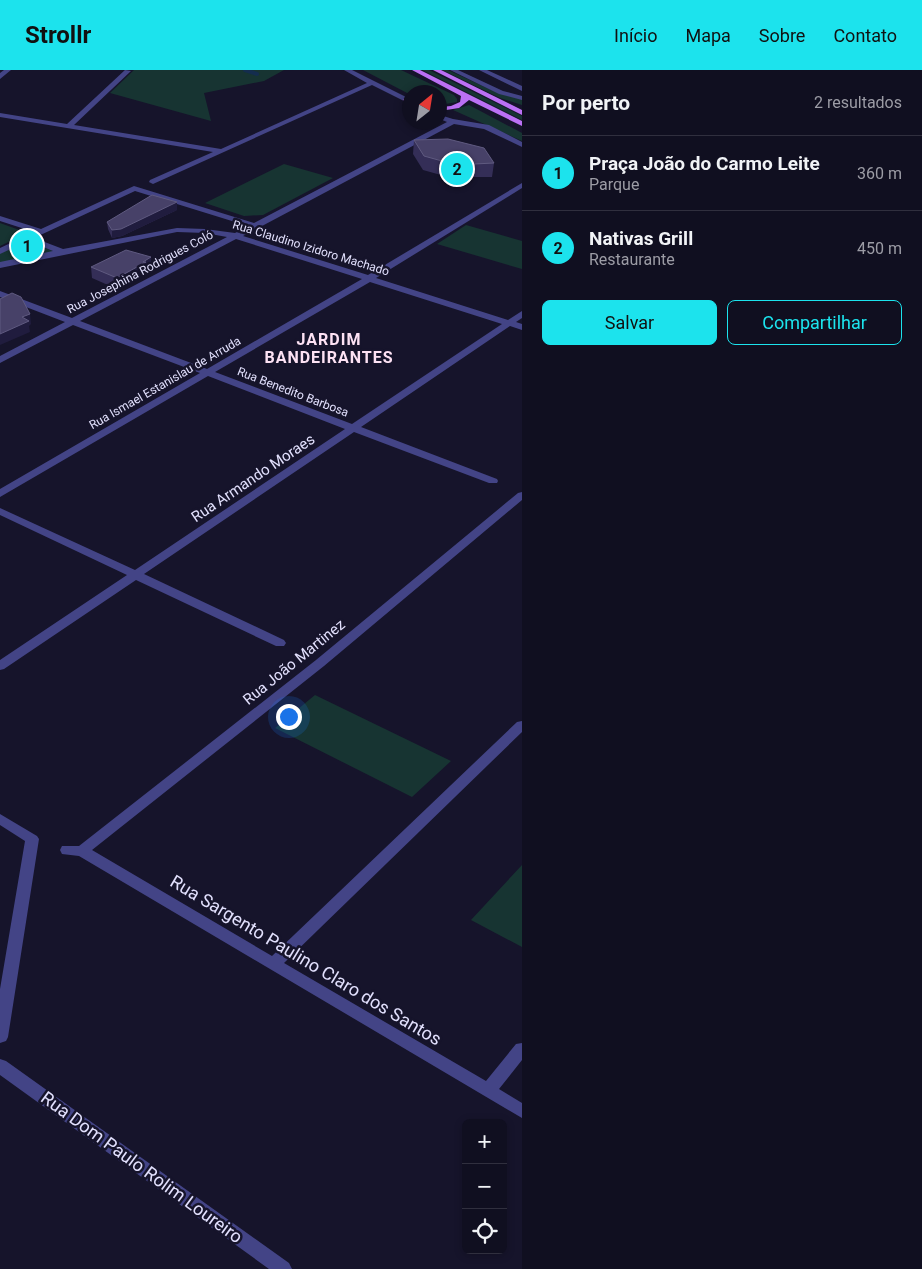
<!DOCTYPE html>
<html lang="pt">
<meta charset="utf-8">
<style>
body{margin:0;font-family:Roboto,sans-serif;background:#1e1d2d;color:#f1f3f6}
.controls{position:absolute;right:15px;bottom:15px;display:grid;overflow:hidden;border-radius:8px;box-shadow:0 2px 8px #0003}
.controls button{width:45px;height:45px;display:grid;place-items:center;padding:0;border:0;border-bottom:1px solid #302f3e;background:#100f20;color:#f1f3f6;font:25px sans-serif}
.compass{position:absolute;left:402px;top:15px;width:45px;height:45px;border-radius:50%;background:#100f20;box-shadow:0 2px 8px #0003;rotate:30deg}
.you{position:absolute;left:288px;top:646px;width:18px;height:18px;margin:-12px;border:4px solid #fff;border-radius:50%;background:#1a73e8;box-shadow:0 0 0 8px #1a73e833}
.badge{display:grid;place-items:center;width:32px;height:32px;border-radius:50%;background:#1ce3ed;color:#111;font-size:16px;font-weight:700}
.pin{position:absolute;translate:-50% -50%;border:2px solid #fff;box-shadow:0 1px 5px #0006}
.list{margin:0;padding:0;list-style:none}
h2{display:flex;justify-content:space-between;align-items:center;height:65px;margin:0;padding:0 20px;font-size:21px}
h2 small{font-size:16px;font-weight:400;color:#9c9ca5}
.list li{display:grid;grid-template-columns:32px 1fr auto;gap:15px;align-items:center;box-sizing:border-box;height:75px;padding:0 20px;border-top:1px solid #302f3e}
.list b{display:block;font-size:19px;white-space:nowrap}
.list p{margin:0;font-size:16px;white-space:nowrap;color:#9c9ca5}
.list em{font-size:16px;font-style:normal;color:#9c9ca5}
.actions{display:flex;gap:10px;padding:15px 20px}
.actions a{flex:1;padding:11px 0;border:1px solid #1ce3ed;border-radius:8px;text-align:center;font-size:18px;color:#1ce3ed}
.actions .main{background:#1ce3ed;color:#111}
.icon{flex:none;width:28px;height:28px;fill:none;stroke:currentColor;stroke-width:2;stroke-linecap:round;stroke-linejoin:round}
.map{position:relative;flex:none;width:522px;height:1199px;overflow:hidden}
header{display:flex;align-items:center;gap:30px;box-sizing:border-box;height:70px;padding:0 25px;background:#1ce3ed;color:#111}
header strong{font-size:24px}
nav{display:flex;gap:28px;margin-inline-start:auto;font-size:18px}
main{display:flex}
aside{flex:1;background:#100f20}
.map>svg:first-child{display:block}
.green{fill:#173432}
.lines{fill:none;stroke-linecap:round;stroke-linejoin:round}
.stream{stroke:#142d4e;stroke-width:4}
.minor{fill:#434486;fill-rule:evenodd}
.primary{fill:#bb70f4;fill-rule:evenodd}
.wall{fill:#342e57}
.shaded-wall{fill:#201c3e}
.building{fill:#474168;stroke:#5f5a80}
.labels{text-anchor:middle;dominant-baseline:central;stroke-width:5;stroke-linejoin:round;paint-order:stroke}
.far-street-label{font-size:12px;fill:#e2e0fd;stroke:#16142b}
.street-label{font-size:15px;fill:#e2e0fd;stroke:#16142b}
.far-district-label{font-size:16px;font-weight:bold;letter-spacing:1px;fill:#fde2f4;stroke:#16142b}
.near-street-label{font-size:18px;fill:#e2e0fd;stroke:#16142b}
</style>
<header>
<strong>Strollr</strong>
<nav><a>Início</a><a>Mapa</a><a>Sobre</a><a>Contato</a></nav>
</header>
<main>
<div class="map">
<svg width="522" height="1199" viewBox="0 0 522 1199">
<rect width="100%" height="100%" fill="#16142b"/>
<path class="green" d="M 134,0 L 284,0 L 264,11 L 204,23 L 211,51 L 110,23 Z
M 363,0 L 401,0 L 454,25 L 457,29 L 457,32 L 440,35 L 440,22 L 409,24 Z
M 422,0 L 429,0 L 522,46 L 522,50 Z
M 442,0 L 448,0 L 498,23 L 522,29 L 522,35 L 500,28 Z
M 469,35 L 522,63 L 522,71 L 453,40 Z
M 284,94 L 333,108 L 263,145 L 244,146 L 205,133 Z
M 0,153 L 25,162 L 25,164 L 0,176 Z
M 466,155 L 522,171 L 522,199 L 437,174 Z
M 24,170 L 58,183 L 0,193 L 0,183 Z
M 315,625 L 451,691 L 412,727 L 275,658 Z
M 522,795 L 522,877 L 471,850 Z"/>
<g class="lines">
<path class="stream" d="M 245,0 L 257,4"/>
<path class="minor" d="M 4,0 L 11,0 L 0,9 L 0,3 Z
M 125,0 L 131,1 L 74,55 L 221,79 L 367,13 L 344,0 L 352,0 L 410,29 L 410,34 L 372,15 L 153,114 L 149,112 L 150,110 L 213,82 L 0,47 L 0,43 L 67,54 Z
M 450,0 L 458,0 L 503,21 L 522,26 L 522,30 L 499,24 Z
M 479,0 L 487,0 L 522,16 L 522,21 Z
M 440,45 L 453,49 L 489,55 L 522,72 L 522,77 L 484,59 L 454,54 L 243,166 L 368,205 L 522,113 L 522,118 L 376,208 L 508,250 L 522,241 L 522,248 L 516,252 L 522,254 L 522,260 L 510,256 L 361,357 L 497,409 L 498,411 L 497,413 L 489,413 L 354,362 L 144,504 L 284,570 L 286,573 L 284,576 L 276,576 L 136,510 L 4,599 L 0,600 L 0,590 L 127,505 L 0,445 L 0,438 L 135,500 L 345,359 L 208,306 L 0,427 L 0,419 L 200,303 L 73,255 L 0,293 L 0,286 L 65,252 L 0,227 L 0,221 L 72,248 L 227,167 L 205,163 L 177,162 L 0,198 L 0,192 L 53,181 L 28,171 L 0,184 L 0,178 L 34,162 L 0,151 L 0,146 L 41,159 L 134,116 L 254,153 L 447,52 L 440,49 ZM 135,121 L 248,156 L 235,163 L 205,159 L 177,158 L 63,179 L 34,168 ZM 236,169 L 362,209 L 207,299 L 80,251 ZM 370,212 L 502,254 L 352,354 L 215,302 Z
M 522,422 L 522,430 L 324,596 L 92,780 L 272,886 L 517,652 L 522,651 L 522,662 L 284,893 L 486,1011 L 516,974 L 522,973 L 522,990 L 499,1019 L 522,1033 L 522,1048 L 79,786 L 62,784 L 60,780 L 62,776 L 79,776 L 316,590 L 518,423 Z
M 0,744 L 37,766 L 39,769 L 8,967 L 6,971 L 0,973 L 0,919 L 25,771 L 0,755 Z
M 0,989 L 6,991 L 289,1193 L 292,1199 L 269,1199 L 0,1005 Z"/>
<path class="primary" d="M 412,0 L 420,0 L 522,51 L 522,56 L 469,30 L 459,38 L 440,41 L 440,37 L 451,36 L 460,32 L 461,26 Z
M 433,0 L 441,0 L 522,40 L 522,45 Z
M 403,29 L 410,29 L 410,34 L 403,31 Z"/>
</g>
<path class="wall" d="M 414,70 L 494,93 L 492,107 L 473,107 L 466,112 L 423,100 L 413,84 Z
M 177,140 L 122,166 L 112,168 L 108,159 L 107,152 Z
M 151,187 L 151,197 L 146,201 L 146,203 L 117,219 L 92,208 L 91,197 Z"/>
<path class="shaded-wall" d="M 474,94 L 473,107 L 466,112 L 467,98 Z
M 177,132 L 177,140 L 122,166 L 112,168 L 112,160 Z
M 151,187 L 151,197 L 146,201 L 146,203 L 117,219 L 117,208 Z
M 30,244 L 31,254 L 29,256 L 30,262 L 0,275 L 0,264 L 22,247 Z"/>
<path class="building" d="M 448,69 L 484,78 L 494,93 L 474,94 L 467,98 L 424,86 L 414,70 Z
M 152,125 L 177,132 L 121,159 L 112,160 L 107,152 Z
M 126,180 L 151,187 L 143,192 L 146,192 L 117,208 L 91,197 Z
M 12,223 L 21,227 L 30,244 L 22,247 L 29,251 L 0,264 L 0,229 Z"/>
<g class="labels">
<g class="far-street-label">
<text transform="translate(311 178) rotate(17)">Rua Claudino Izidoro Machado</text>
<text transform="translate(140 202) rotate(-28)">Rua Josephina Rodrigues Coló</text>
<text transform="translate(165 313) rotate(-30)">Rua Ismael Estanislau de Arruda</text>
<text transform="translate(293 322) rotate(21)">Rua Benedito Barbosa</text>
</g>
<g class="street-label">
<text transform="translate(253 408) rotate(-34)">Rua Armando Moraes</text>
<text transform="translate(294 592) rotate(-39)">Rua João Martinez</text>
</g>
<g class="far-district-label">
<text x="329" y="269">JARDIM<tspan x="329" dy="18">BANDEIRANTES</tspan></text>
</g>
<g class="near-street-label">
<text transform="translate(306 890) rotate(31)">Rua Sargento Paulino Claro dos Santos</text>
<text transform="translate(142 1097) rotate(36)">Rua Dom Paulo Rolim Loureiro</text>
</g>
</g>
</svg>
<div class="controls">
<button>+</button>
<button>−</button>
<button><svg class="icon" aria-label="locate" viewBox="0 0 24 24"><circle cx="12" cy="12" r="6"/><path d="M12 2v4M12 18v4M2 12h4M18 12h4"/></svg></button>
</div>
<svg class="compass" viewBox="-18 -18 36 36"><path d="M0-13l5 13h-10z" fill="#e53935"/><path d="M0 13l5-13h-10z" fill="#9c9ca5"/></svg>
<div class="you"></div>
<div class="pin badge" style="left:27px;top:176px">1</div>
<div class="pin badge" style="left:457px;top:99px">2</div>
</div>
<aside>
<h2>Por perto<small>2 resultados</small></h2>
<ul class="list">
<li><span class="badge">1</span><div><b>Praça João do Carmo Leite</b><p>Parque</p></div><em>360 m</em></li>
<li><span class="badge">2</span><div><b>Nativas Grill</b><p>Restaurante</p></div><em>450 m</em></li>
</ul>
<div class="actions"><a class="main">Salvar</a><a>Compartilhar</a></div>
</aside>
</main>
